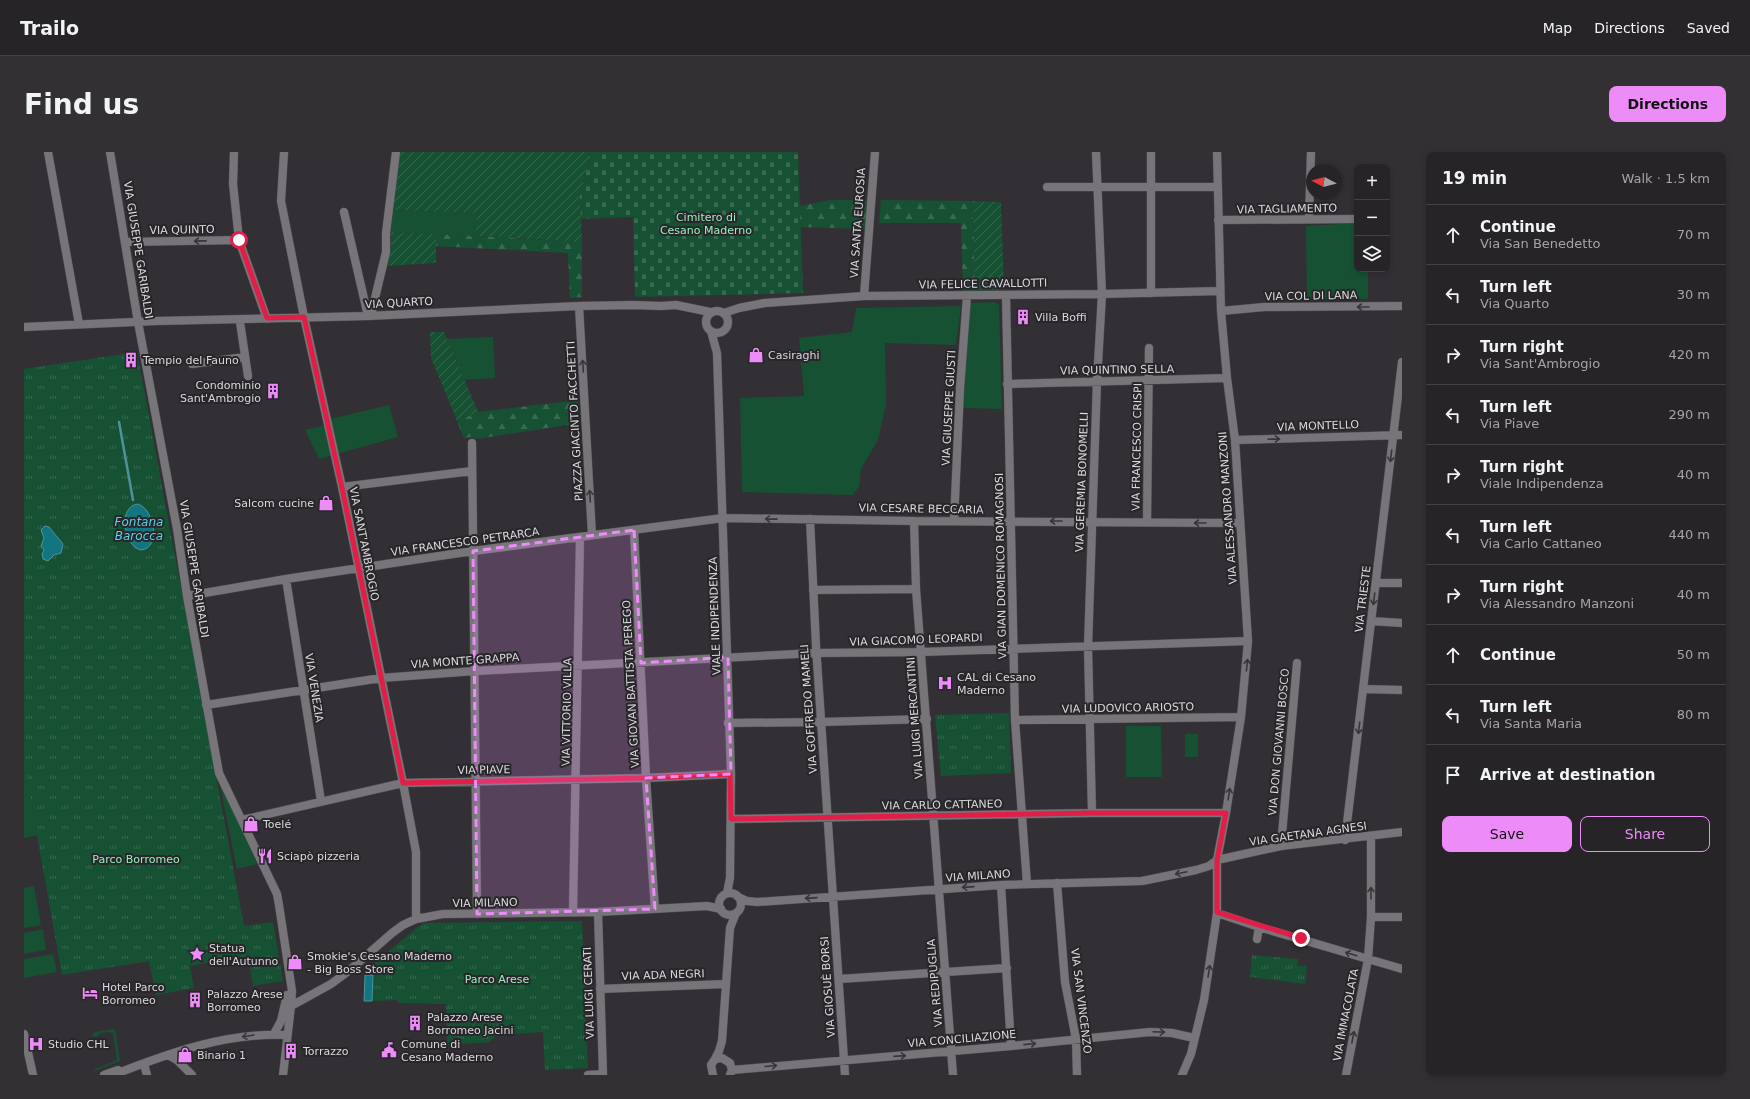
<!DOCTYPE html>
<meta charset="utf-8">
<style>
body{margin:0;font-family:"DejaVu Sans",sans-serif;background:#323033;color:#f1f3f6}
.controls{position:absolute;right:12px;top:12px;display:grid;overflow:hidden;border-radius:8px;box-shadow:0 2px 6px #0003}
.controls button{width:36px;height:36px;display:grid;place-items:center;padding:0;border:0;border-bottom:1px solid #424144;background:#262427;color:#f1f3f6;font:20px sans-serif}
.compass{position:absolute;left:1282px;top:12px;width:36px;height:36px;border-radius:50%;background:#262427;box-shadow:0 2px 6px #0003;rotate:277deg}
.stop{position:absolute;width:12px;height:12px;margin:-9px;border:3px solid #e11d48;border-radius:50%;background:#fff}
.stop.end{background:#e11d48;border-color:#fff;box-shadow:0 1px 4px #0008}
.list{margin:0;padding:0;list-style:none}
h2{display:flex;justify-content:space-between;align-items:center;height:52px;margin:0;padding:0 16px;font-size:17px}
h2 small{font-size:13px;font-weight:400;color:#a4a4a7}
.list li{display:grid;grid-template-columns:26px 1fr auto;gap:12px;align-items:center;box-sizing:border-box;height:60px;padding:0 16px;border-top:1px solid #424144}
.list b{display:block;font-size:15px;white-space:nowrap}
.list p{margin:0;font-size:13px;white-space:nowrap;color:#a4a4a7}
.list em{font-size:13px;font-style:normal;color:#a4a4a7}
.actions{display:flex;gap:8px;padding:12px 16px}
.actions a{flex:1;padding:9px 0;border:1px solid #ed8cf9;border-radius:8px;text-align:center;font-size:14px;color:#ed8cf9}
.actions .main{background:#ed8cf9;color:#111}
.icon{flex:none;width:22px;height:22px;fill:none;stroke:currentColor;stroke-width:2;stroke-linecap:round;stroke-linejoin:round}
.map{position:relative;flex:none;width:1378px;height:923px;overflow:hidden;border-radius:8px}
header{display:flex;align-items:center;gap:24px;box-sizing:border-box;height:56px;padding:0 20px;background:#262427;border-bottom:1px solid #424144}
header strong{font-size:19px}
nav{display:flex;gap:22px;margin-inline-start:auto;font-size:14px}
.intro{display:flex;align-items:center;justify-content:space-between;box-sizing:border-box;height:96px;padding:0 24px}
h1{margin:0;font-size:28px}
.button{padding:10px 18px;border-radius:8px;background:#ed8cf9;color:#111;font-size:14px;font-weight:700}
main{display:flex;gap:24px;padding:0 24px}
aside{flex:1;background:#262427;border-radius:8px;box-shadow:0 2px 6px #0003}
.map>svg:first-child{display:block}
.grass{fill:#175134}
.forest{fill:url(#forest-firs)}
.cemetery{fill:url(#cemetery-stones)}
.park{fill:url(#park-tufts)}
.garden{fill:url(#garden-furrows)}
.water{fill:#137580;stroke:#4e939b}
.lines{fill:none;stroke-linecap:round;stroke-linejoin:round}
.stream{stroke:#4e939b;stroke-width:2.5}
.minor-casing{stroke:#4f4e51;stroke-width:9}
.minor{stroke:#77757a;stroke-width:8}
.oneway{stroke:#38363a}
.route{stroke:#e11d48;stroke-width:5}
.marked{fill:#ed8cf9;fill-opacity:0.2;stroke:#ed8cf9;stroke-width:3;stroke-dasharray:8 5;stroke-linejoin:round}
.labels{text-anchor:middle;dominant-baseline:central;stroke-width:4;stroke-linejoin:round;paint-order:stroke}
.street-label{font-size:11px;fill:#d9d8da;stroke:#28262a}
.park-label{font-size:11px;fill:#96f0bb;stroke:#28262a}
.poi-label{font-size:11px;fill:#d9d8da;stroke:#28262a;text-anchor:start}
.water-label{font-size:12px;font-style:italic;fill:#54d6e5;stroke:#28262a}
</style>
<header>
<strong>Trailo</strong>
<nav><a>Map</a><a>Directions</a><a>Saved</a></nav>
</header>
<div class="intro"><h1>Find us</h1><a class="button">Directions</a></div>
<main>
<div class="map">
<svg width="1378" height="923" viewBox="0 0 1378 923">
<defs>
<pattern id="forest-firs" width="22" height="20" patternUnits="userSpaceOnUse"><rect width="22" height="20" fill="#175134"/><path d="M5 1l3.5 6h-7zM16 11l3.5 6h-7z" fill="#386951"/></pattern>
<pattern id="cemetery-stones" width="16" height="16" patternUnits="userSpaceOnUse"><rect width="16" height="16" fill="#175134"/><path d="M2 7V4a2 2 0 0 1 4 0v3zM10 15v-3a2 2 0 0 1 4 0v3z" fill="#386951"/></pattern>
<pattern id="park-tufts" width="24" height="20" patternUnits="userSpaceOnUse"><rect width="24" height="20" fill="#175134"/><path d="M3 7l-1-3M5 7V3M7 7l1-3M15 17l-1-3M17 17v-4M19 17l1-3" fill="none" stroke="#386951"/></pattern>
<pattern id="garden-furrows" width="10" height="10" patternUnits="userSpaceOnUse"><rect width="10" height="10" fill="#175134"/><path d="M-1 1l2-2M0 10L10 0M9 11l2-2" fill="none" stroke="#386951"/></pattern>
</defs>
<rect width="100%" height="100%" fill="#323034"/>
<path class="grass" d="M 369,58 L 453,61 L 451,84 L 367,80 Z
M 1333,71 L 1333,117 L 1344,117 L 1344,147 L 1283,147 L 1282,74 Z
M 971,150 L 975,153 L 978,257 L 939,256 L 946,151 Z
M 937,154 L 932,193 L 861,191 L 862,252 L 854,288 L 837,317 L 835,334 L 829,343 L 718,340 L 716,246 L 780,244 L 775,186 L 828,180 L 832,156 Z
M 469,185 L 471,226 L 440,228 L 423,187 Z
M 365,253 L 374,285 L 295,307 L 281,278 L 303,273 L 302,268 Z
M 1102,574 L 1137,574 L 1138,625 L 1102,625 Z
M 1161,582 L 1174,582 L 1174,605 L 1161,605 Z
M 0,607 L 14,683 L 0,686 Z
M 194,624 L 233,712 L 213,717 Z
M 10,734 L 17,773 L 0,776 L 0,736 Z
M 19,777 L 22,798 L 0,802 L 0,781 Z
M 29,802 L 33,820 L 0,826 L 0,807 Z
M 91,877 L 96,909 L 71,919 L 69,918 L 93,908 L 89,881 L 85,880 L 76,881 L 74,884 L 70,885 L 68,883 L 71,880 Z"/>
<path class="forest" d="M 806,48 L 843,48 L 841,77 L 776,75 L 776,54 Z
M 857,48 L 949,49 L 951,139 L 939,139 L 937,71 L 855,71 Z
M 412,82 L 558,90 L 558,145 L 546,146 L 544,101 L 412,94 Z
M 554,248 L 555,271 L 453,287 L 447,285 L 440,286 L 433,269 L 454,260 Z"/>
<path class="cemetery" d="M 567,0 L 774,0 L 779,141 L 611,145 L 609,65 L 557,67 L 556,44 Z"/>
<path class="park" d="M 113,200 L 220,774 L 249,770 L 259,829 L 229,834 L 224,804 L 166,814 L 170,836 L 132,843 L 125,809 L 38,823 L 0,611 L 0,217 Z
M 985,561 L 987,621 L 917,624 L 911,563 Z
M 558,769 L 564,916 L 521,918 L 519,880 L 472,883 L 466,890 L 423,893 L 422,852 L 375,851 L 373,848 L 348,849 L 350,811 L 399,771 Z
M 1228,803 L 1274,807 L 1273,814 L 1283,814 L 1281,832 L 1226,825 Z"/>
<path class="garden" d="M 376,0 L 567,0 L 556,44 L 558,90 L 451,84 L 453,61 L 369,58 Z
M 949,49 L 977,50 L 980,138 L 951,139 Z
M 367,80 L 412,82 L 412,111 L 361,114 L 367,98 Z
M 406,180 L 420,180 L 454,260 L 433,269 L 407,206 Z"/>
<path class="water" d="M 114,352 C 130,357 138,396 117,398 C 100,395 93,354 114,352 Z
M 21,374 L 25,375 L 39,392 L 37,401 L 30,403 L 24,409 L 19,407 L 18,402 L 20,398 L 17,394 L 20,386 L 17,378 Z
M 341,823 L 349,823 L 348,849 L 340,849 Z"/>
<g class="lines">
<path class="stream" d="M 95,270 L 109,348"/>
<g class="minor-casing">
<path id="minor" d="M 24,0 L 55,172
M 86,0 L 114,170 L 153,377 L 163,444 L 195,621 L 253,742 L 255,753 L 268,839 L 267,854 L 259,923
M 210,0 L 209,32 L 215,88 L 243,167
M 260,0 L 257,49 L 280,165 L 318,335 L 379,631 L 392,700 L 392,767
M 1023,35 L 1194,35
M 320,60 L 344,164
M 1285,67 L 1287,0
M 1194,68 L 1333,67
M 102,90 L 215,88
M 1127,141 L 1127,0
M 982,143 L 991,568 L 1003,732
M 840,144 L 851,0
M 555,154 L 568,383
M682 170a11 11 0 1 1 22 0a11 11 0 1 1-22 0Z
M 1197,159 L 1240,155 L 1378,154
M 700,161 L 715,156 L 741,151 L 840,144 L 1078,142 L 1196,139
M 347,163 L 362,100 L 362,81 L 372,0
M 216,170 L 224,224
M 0,175 L 132,169 L 344,164 L 555,154 L 609,153 L 637,154 L 652,153 L 686,160
M 687,179 L 693,201 L 707,622 L 706,726 L 703,741
M 168,212 L 221,205
M 983,232 L 1203,226
M 1211,288 L 1378,283
M 448,291 L 453,762
M 318,335 L 448,319
M 786,367 L 792,494 L 821,923
M 890,369 L 892,437 L 929,923
M 930,369 L 936,237 L 943,144
M 1123,370 L 1125,196
M 610,378 L 622,626 L 631,757
M 262,427 L 297,649
M 1352,431 L 1378,431
M 789,438 L 892,437
M 163,444 L 262,427 L 449,399 L 699,366 L 890,369 L 1215,371
M 1347,469 L 1378,471
M 1339,537 L 1378,538
M 182,553 L 357,526 L 451,519 L 792,501 L 897,500 L 1224,489
M 991,568 L 1217,565
M 704,571 L 797,570 L 903,567
M 1068,661 L 1064,495 L 1073,229 L 1078,142 L 1072,0
M 707,667 L 1068,661 L 1202,661
M 218,668 L 379,631 L 622,626 L 707,622
M 1321,688 L 1378,210
M 1257,694 L 1273,511
M 1033,731 L 1041,830 L 1052,887 L 1053,923
M 977,733 L 987,894
M695 752a11 11 0 1 1 22 0a11 11 0 1 1-22 0Z
M 714,745 L 723,749 L 733,750 L 977,733 L 1118,729 L 1172,718 L 1185,714 L 1193,708 L 1257,694 L 1378,680
M 549,760 L 556,385
M 1193,761 L 1235,775 L 1378,817
M 1347,765 L 1378,765
M 1233,787 L 1235,775
M 815,827 L 983,816
M 576,837 L 702,832
M 267,854 L 307,832 L 326,818 L 368,781 L 379,773 L 392,767 L 419,762 L 574,760 L 683,754 L 697,757
M 0,882 L 9,923
M 250,882 L 257,869 L 263,843
M 144,903 L 153,908 L 168,923
M 691,907 L 695,899 L 698,889 L 706,776 L 712,761
M 120,912 L 123,923
M 708,918 L 987,894 L 1126,880 L 1148,881 L 1170,886
M 80,923 L 94,918
M 89,923 C 145,901 203,880 263,883
M 564,923 L 579,922 L 574,760
M 689,923 L 687,913 L 691,907 L 698,906 L 706,911 L 708,918 L 706,923
M 1158,923 L 1167,902 L 1180,848 L 1193,761 L 1193,708 L 1202,661 L 1217,565 L 1224,489 L 1211,288 L 1203,226 L 1197,159 L 1193,0
M 1322,923 L 1344,807 L 1347,765 L 1347,684"/>
</g>
<use href="#minor" class="minor"/>
</g>
<defs><path id="oneway-shaft" d="M-6 0H5M1.5-3L5.5 0L1.5 3" fill="none" stroke-width="1.6" stroke-linecap="round" stroke-linejoin="round"/></defs>
<g class="oneway">
<use href="#oneway-shaft" transform="translate(176 89) rotate(179)"/>
<use href="#oneway-shaft" transform="translate(1339 155) rotate(180)"/>
<use href="#oneway-shaft" transform="translate(559 214) rotate(-93)"/>
<use href="#oneway-shaft" transform="translate(1250 287) rotate(-2)"/>
<use href="#oneway-shaft" transform="translate(1367 304) rotate(97)"/>
<use href="#oneway-shaft" transform="translate(566 344) rotate(-93)"/>
<use href="#oneway-shaft" transform="translate(747 367) rotate(-179)"/>
<use href="#oneway-shaft" transform="translate(1032 369) rotate(-180)"/>
<use href="#oneway-shaft" transform="translate(1176 371) rotate(-180)"/>
<use href="#oneway-shaft" transform="translate(1350 447) rotate(97)"/>
<use href="#oneway-shaft" transform="translate(1223 513) rotate(-84)"/>
<use href="#oneway-shaft" transform="translate(1335 576) rotate(97)"/>
<use href="#oneway-shaft" transform="translate(1205 642) rotate(-81)"/>
<use href="#oneway-shaft" transform="translate(1157 721) rotate(168)"/>
<use href="#oneway-shaft" transform="translate(944 735) rotate(176)"/>
<use href="#oneway-shaft" transform="translate(1347 741) rotate(-90)"/>
<use href="#oneway-shaft" transform="translate(787 746) rotate(176)"/>
<use href="#oneway-shaft" transform="translate(1327 802) rotate(-163)"/>
<use href="#oneway-shaft" transform="translate(1185 819) rotate(-81)"/>
<use href="#oneway-shaft" transform="translate(1135 880) rotate(2)"/>
<use href="#oneway-shaft" transform="translate(224 884) rotate(171)"/>
<use href="#oneway-shaft" transform="translate(1329 885) rotate(-79)"/>
<use href="#oneway-shaft" transform="translate(1006 892) rotate(-6)"/>
<use href="#oneway-shaft" transform="translate(876 904) rotate(-4)"/>
<use href="#oneway-shaft" transform="translate(747 914) rotate(-5)"/>
</g>
<g class="lines">
<path class="route" d="M 215,88 L 243,166 L 280,165 L 318,336 L 379,631 L 622,626 L 706,622 L 707,667 L 1068,661 L 1202,661 L 1193,708 L 1193,760 L 1277,786"/>
</g>
<path class="marked" d="M 610,378 L 617,511 L 704,505 L 707,622 L 622,626 L 631,757 L 453,762 L 449,399 Z"/>
<defs>
<g id="building-bare" transform="scale(1.2)"><path d="M-4-6H4V6H1V3H-1V6H-4ZM-2.5-4.3h1.7v1.8h-1.7ZM.8-4.3h1.7v1.8H.8ZM-2.5-1h1.7V.8h-1.7ZM.8-1h1.7V.8H.8Z" fill="#ed8cf9" stroke="#28262a" stroke-width="2.5" paint-order="stroke"/></g>
<g id="shop-bare" transform="scale(1.2)"><path d="M-5-2.5h2.3a2.7 3.5 0 0 1 5.4 0H5L5.5 6h-11ZM-1.5-2.5h3a1.5 2.3 0 0 0-3 0Z" fill="#ed8cf9" stroke="#28262a" stroke-width="2.5" paint-order="stroke"/></g>
<g id="hospital-bare" transform="scale(1.2)"><path d="M-5-5h3v3.5h4V-5h3V5h-3V1.5h-4V5h-3Z" fill="#ed8cf9" stroke="#28262a" stroke-width="2.5" paint-order="stroke"/></g>
<g id="restaurant-bare" transform="scale(1.2)"><path d="M-5-6h1v4h1v-4h1v4h1v-4h1v5L-1.5 .5V6h-2V.5L-5-1ZM5-6V6H3V1.5H1.5Q1.5-4 5-6Z" fill="#ed8cf9" stroke="#28262a" stroke-width="2.5" paint-order="stroke"/></g>
<g id="sight-bare" transform="scale(1.2)"><path d="M0-6L1.8-2.2L6-1.7L2.9 1.2L3.7 5.4L0 3.3L-3.7 5.4L-2.9 1.2L-6-1.7L-1.8-2.2Z" fill="#ed8cf9" stroke="#28262a" stroke-width="2.5" paint-order="stroke"/></g>
<g id="hotel-bare" transform="scale(1.2)"><path d="M-6-4.5h1.5V1H6V5H4.5V3h-9V5H-6ZM-4 0a1.8 1.8 0 1 1 3.6 0ZM.5 0V-2.5h3Q6-2.5 6 0Z" fill="#ed8cf9" stroke="#28262a" stroke-width="2.5" paint-order="stroke"/></g>
<g id="civic-bare" transform="scale(1.2)"><path d="M-.6-6.5H3V-4.5H.6V-3L4-1V1h2V6H-6V1h2V-1L-.6-3ZM-1.2 2.5V6h2.4V2.5Z" fill="#ed8cf9" stroke="#28262a" stroke-width="2.5" paint-order="stroke"/></g>
</defs>
<g fill-rule="evenodd">
<use href="#building-bare" x="999" y="165"/>
<use href="#shop-bare" x="732" y="203"/>
<use href="#building-bare" x="107" y="208"/>
<use href="#building-bare" x="249" y="239"/>
<use href="#shop-bare" x="302" y="351"/>
<use href="#hospital-bare" x="921" y="531"/>
<use href="#shop-bare" x="227" y="672"/>
<use href="#restaurant-bare" x="241" y="704"/>
<use href="#sight-bare" x="173" y="802"/>
<use href="#shop-bare" x="271" y="810"/>
<use href="#hotel-bare" x="66" y="841"/>
<use href="#building-bare" x="171" y="848"/>
<use href="#building-bare" x="391" y="871"/>
<use href="#hospital-bare" x="12" y="892"/>
<use href="#civic-bare" x="365" y="898"/>
<use href="#building-bare" x="267" y="899"/>
<use href="#shop-bare" x="161" y="903"/>
</g>
<g class="labels">
<g class="street-label">
<text transform="translate(1263 57) rotate(-1)">VIA TAGLIAMENTO</text>
<text transform="translate(834 71) rotate(-86)">VIA SANTA EUROSIA</text>
<text transform="translate(158 78) rotate(-1)">VIA QUINTO</text>
<text transform="translate(114 98) rotate(81)">VIA GIUSEPPE GARIBALDI</text>
<text transform="translate(959 132) rotate(-1)">VIA FELICE CAVALLOTTI</text>
<text transform="translate(1287 144) rotate(-1)">VIA COL DI LANA</text>
<text transform="translate(375 151) rotate(-3)">VIA QUARTO</text>
<text transform="translate(1093 218) rotate(-1)">VIA QUINTINO SELLA</text>
<text transform="translate(925 256) rotate(-87)">VIA GIUSEPPE GIUSTI</text>
<text transform="translate(551 269) rotate(-93)">PIAZZA GIACINTO FACCHETTI</text>
<text transform="translate(1294 274) rotate(-2)">VIA MONTELLO</text>
<text transform="translate(1113 295) rotate(-89)">VIA FRANCESCO CRISPI</text>
<text transform="translate(1058 330) rotate(-88)">VIA GEREMIA BONOMELLI</text>
<text transform="translate(1204 356) rotate(-94)">VIA ALESSANDRO MANZONI</text>
<text transform="translate(897 357) rotate(1)">VIA CESARE BECCARIA</text>
<text transform="translate(441 390) rotate(-8)">VIA FRANCESCO PETRARCA</text>
<text transform="translate(340 392) rotate(79)">VIA SANT'AMBROGIO</text>
<text transform="translate(977 414) rotate(-91)">VIA GIAN DOMENICO ROMAGNOSI</text>
<text transform="translate(170 417) rotate(81)">VIA GIUSEPPE GARIBALDI</text>
<text transform="translate(1339 447) rotate(-83)">VIA TRIESTE</text>
<text transform="translate(691 464) rotate(-92)">VIALE INDIPENDENZA</text>
<text transform="translate(892 488) rotate(-2)">VIA GIACOMO LEOPARDI</text>
<text transform="translate(441 509) rotate(-4)">VIA MONTE GRAPPA</text>
<text transform="translate(607 532) rotate(-93)">VIA GIOVAN BATTISTA PEREGO</text>
<text transform="translate(290 536) rotate(81)">VIA VENEZIA</text>
<text transform="translate(1104 556) rotate(-1)">VIA LUDOVICO ARIOSTO</text>
<text transform="translate(785 557) rotate(-94)">VIA GOFFREDO MAMELI</text>
<text transform="translate(543 560) rotate(-89)">VIA VITTORIO VILLA</text>
<text transform="translate(891 566) rotate(-94)">VIA LUIGI MERCANTINI</text>
<text transform="translate(1255 590) rotate(-85)">VIA DON GIOVANNI BOSCO</text>
<text transform="translate(460 618) rotate(-1)">VIA PIAVE</text>
<text transform="translate(918 653) rotate(-1)">VIA CARLO CATTANEO</text>
<text transform="translate(1284 682) rotate(-8)">VIA GAETANA AGNESI</text>
<text transform="translate(954 724) rotate(-4)">VIA MILANO</text>
<text transform="translate(461 751) rotate(-1)">VIA MILANO</text>
<text transform="translate(639 823) rotate(-2)">VIA ADA NEGRI</text>
<text transform="translate(911 831) rotate(-95)">VIA REDIPUGLIA</text>
<text transform="translate(804 835) rotate(-94)">VIA GIOSUÈ BORSI</text>
<text transform="translate(565 841) rotate(-92)">VIA LUIGI CERATI</text>
<text transform="translate(1057 849) rotate(83)">VIA SAN VINCENZO</text>
<text transform="translate(1322 863) rotate(-79)">VIA IMMACOLATA</text>
<text transform="translate(938 887) rotate(-5)">VIA CONCILIAZIONE</text>
</g>
<g class="park-label">
<text x="682" y="65">Cimitero di<tspan x="682" dy="13">Cesano Maderno</tspan></text>
<text x="112" y="707">Parco Borromeo</text>
<text x="473" y="827">Parco Arese</text>
</g>
<g class="poi-label">
<text x="1011" y="165">Villa Boffi</text>
<text x="744" y="203">Casiraghi</text>
<text x="119" y="208">Tempio del Fauno</text>
<text x="237" y="233" text-anchor="end">Condominio<tspan x="237" dy="13">Sant'Ambrogio</tspan></text>
<text x="290" y="351" text-anchor="end">Salcom cucine</text>
<text x="933" y="525">CAL di Cesano<tspan x="933" dy="13">Maderno</tspan></text>
<text x="239" y="672">Toelé</text>
<text x="253" y="704">Sciapò pizzeria</text>
<text x="185" y="796">Statua<tspan x="185" dy="13">dell'Autunno</tspan></text>
<text x="283" y="804">Smokie's Cesano Maderno<tspan x="283" dy="13">- Big Boss Store</tspan></text>
<text x="78" y="835">Hotel Parco<tspan x="78" dy="13">Borromeo</tspan></text>
<text x="183" y="842">Palazzo Arese<tspan x="183" dy="13">Borromeo</tspan></text>
<text x="403" y="865">Palazzo Arese<tspan x="403" dy="13">Borromeo Jacini</tspan></text>
<text x="24" y="892">Studio CHL</text>
<text x="377" y="892">Comune di<tspan x="377" dy="13">Cesano Maderno</tspan></text>
<text x="279" y="899">Torrazzo</text>
<text x="173" y="903">Binario 1</text>
</g>
<g class="water-label">
<text x="115" y="370">Fontana<tspan x="115" dy="14">Barocca</tspan></text>
</g>
</g>
</svg>
<div class="controls">
<button>+</button>
<button>−</button>
<button><svg class="icon" aria-label="layers" viewBox="0 0 24 24"><path d="M12 4l9 5-9 5-9-5zM3 14l9 5 9-5"/></svg></button>
</div>
<svg class="compass" viewBox="-18 -18 36 36"><path d="M0-13l5 13h-10z" fill="#e53935"/><path d="M0 13l5-13h-10z" fill="#a4a4a7"/></svg>
<div class="stop" style="left:215px;top:88px"></div>
<div class="stop end" style="left:1277px;top:786px"></div>
</div>
<aside>
<h2>19 min<small>Walk · 1.5 km</small></h2>
<ul class="list">
<li><svg class="icon" aria-label="ahead" viewBox="0 0 24 24"><path d="M12 20V5M6 11l6-6 6 6"/></svg><div><b>Continue</b><p>Via San Benedetto</p></div><em>70 m</em></li>
<li><svg class="icon" aria-label="left" viewBox="0 0 24 24"><path d="M17 20v-9H6M10 6l-5 5 5 5"/></svg><div><b>Turn left</b><p>Via Quarto</p></div><em>30 m</em></li>
<li><svg class="icon" aria-label="right" viewBox="0 0 24 24"><path d="M7 20v-9h11M14 6l5 5-5 5"/></svg><div><b>Turn right</b><p>Via Sant'Ambrogio</p></div><em>420 m</em></li>
<li><svg class="icon" aria-label="left" viewBox="0 0 24 24"><path d="M17 20v-9H6M10 6l-5 5 5 5"/></svg><div><b>Turn left</b><p>Via Piave</p></div><em>290 m</em></li>
<li><svg class="icon" aria-label="right" viewBox="0 0 24 24"><path d="M7 20v-9h11M14 6l5 5-5 5"/></svg><div><b>Turn right</b><p>Viale Indipendenza</p></div><em>40 m</em></li>
<li><svg class="icon" aria-label="left" viewBox="0 0 24 24"><path d="M17 20v-9H6M10 6l-5 5 5 5"/></svg><div><b>Turn left</b><p>Via Carlo Cattaneo</p></div><em>440 m</em></li>
<li><svg class="icon" aria-label="right" viewBox="0 0 24 24"><path d="M7 20v-9h11M14 6l5 5-5 5"/></svg><div><b>Turn right</b><p>Via Alessandro Manzoni</p></div><em>40 m</em></li>
<li><svg class="icon" aria-label="ahead" viewBox="0 0 24 24"><path d="M12 20V5M6 11l6-6 6 6"/></svg><div><b>Continue</b></div><em>50 m</em></li>
<li><svg class="icon" aria-label="left" viewBox="0 0 24 24"><path d="M17 20v-9H6M10 6l-5 5 5 5"/></svg><div><b>Turn left</b><p>Via Santa Maria</p></div><em>80 m</em></li>
<li><svg class="icon" aria-label="arrive" viewBox="0 0 24 24"><path d="M6 21V4h12l-3 4 3 4H6"/></svg><div><b>Arrive at destination</b></div></li>
</ul>
<div class="actions"><a class="main">Save</a><a>Share</a></div>
</aside>
</main>
